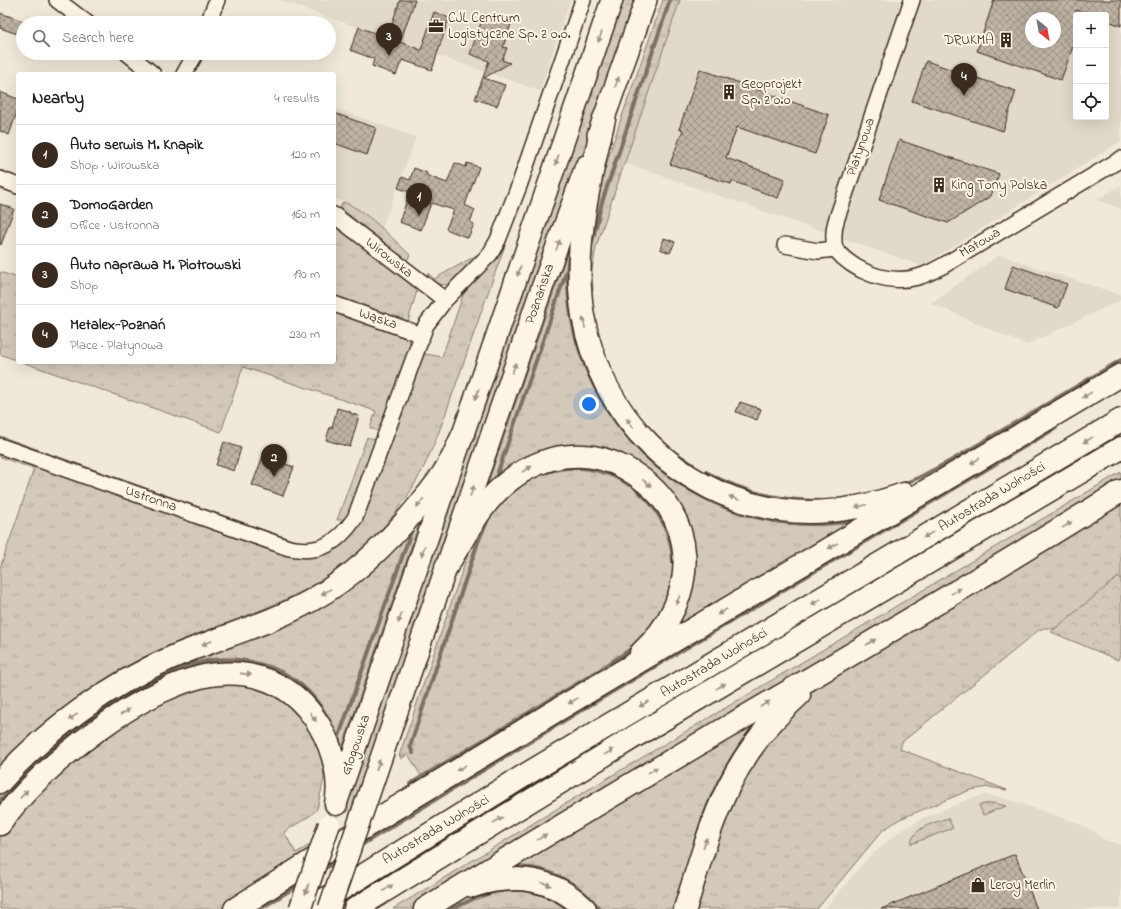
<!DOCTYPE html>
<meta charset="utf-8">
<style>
body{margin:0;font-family:"Indie Flower",sans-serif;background:#f2f2f2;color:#202124}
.controls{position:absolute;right:12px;top:12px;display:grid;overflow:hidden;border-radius:4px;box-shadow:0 4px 16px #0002}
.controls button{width:36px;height:36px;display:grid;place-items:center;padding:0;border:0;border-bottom:1px solid #e0e0e0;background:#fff;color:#202124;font:20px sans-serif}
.compass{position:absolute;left:1025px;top:12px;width:36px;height:36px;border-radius:50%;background:#fff;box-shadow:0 4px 16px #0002;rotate:149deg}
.you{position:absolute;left:589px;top:404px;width:14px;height:14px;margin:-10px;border:3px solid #fff;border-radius:50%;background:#1a73e8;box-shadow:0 0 0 6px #1a73e833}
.badge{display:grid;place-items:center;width:26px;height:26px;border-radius:50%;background:#3b2a1e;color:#fff;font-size:13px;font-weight:700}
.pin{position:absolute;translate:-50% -33px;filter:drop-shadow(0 1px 2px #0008)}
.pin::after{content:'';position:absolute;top:21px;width:14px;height:12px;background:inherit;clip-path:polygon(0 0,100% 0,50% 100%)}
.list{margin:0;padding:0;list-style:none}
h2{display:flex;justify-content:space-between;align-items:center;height:52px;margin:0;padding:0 16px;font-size:17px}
h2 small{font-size:13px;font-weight:400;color:#757577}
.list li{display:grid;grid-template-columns:26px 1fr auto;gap:12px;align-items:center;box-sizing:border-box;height:60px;padding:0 16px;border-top:1px solid #e0e0e0}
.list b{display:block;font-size:15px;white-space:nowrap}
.list p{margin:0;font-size:13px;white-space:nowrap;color:#757577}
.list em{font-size:13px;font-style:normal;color:#757577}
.icon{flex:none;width:22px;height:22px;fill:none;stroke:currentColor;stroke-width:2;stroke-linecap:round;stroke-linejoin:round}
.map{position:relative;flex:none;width:1121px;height:909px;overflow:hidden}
.search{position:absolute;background:#fff;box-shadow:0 4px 16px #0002;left:16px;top:16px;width:320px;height:44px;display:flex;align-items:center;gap:10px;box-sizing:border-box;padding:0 14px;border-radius:22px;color:#757577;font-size:15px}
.panel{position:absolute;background:#fff;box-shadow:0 4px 16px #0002;left:16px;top:72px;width:320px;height:292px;border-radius:4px}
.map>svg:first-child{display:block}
.built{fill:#e1d9c9;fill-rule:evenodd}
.grass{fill:url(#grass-tufts);stroke:#867a6c}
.forest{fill:url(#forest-crowns);stroke:#867a6c}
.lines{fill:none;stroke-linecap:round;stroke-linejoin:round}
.stream{stroke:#7e7163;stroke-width:4}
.building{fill:url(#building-cross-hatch);stroke:#3b2a1e;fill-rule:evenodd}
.minor-casing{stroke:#3b2a1e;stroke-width:18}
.secondary-casing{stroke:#3b2a1e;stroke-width:24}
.motorway-casing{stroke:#3b2a1e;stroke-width:25}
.minor{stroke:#fcf5e5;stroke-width:15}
.secondary{stroke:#fcf5e5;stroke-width:21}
.motorway{stroke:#fcf5e5;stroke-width:22}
.secondary-bridge-casing{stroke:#3b2a1e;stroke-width:24;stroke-linecap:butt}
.secondary-bridge{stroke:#fcf5e5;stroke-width:21}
.oneway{fill:#9c9082}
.labels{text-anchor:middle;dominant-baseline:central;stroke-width:4;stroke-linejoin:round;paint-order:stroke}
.poi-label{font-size:14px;fill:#3b2a1e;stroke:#fcf5e5;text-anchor:start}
.street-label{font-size:14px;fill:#3b2a1e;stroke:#fcf5e5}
</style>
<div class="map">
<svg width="1121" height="909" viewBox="0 0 1121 909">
<defs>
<pattern id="grass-tufts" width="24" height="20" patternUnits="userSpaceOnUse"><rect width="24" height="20" fill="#d2c9ba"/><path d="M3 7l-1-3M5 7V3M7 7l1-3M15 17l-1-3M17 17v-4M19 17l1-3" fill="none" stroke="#b5ad9f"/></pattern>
<pattern id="forest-crowns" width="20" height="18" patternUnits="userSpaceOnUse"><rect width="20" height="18" fill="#d2c9ba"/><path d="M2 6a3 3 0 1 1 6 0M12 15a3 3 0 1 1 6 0" fill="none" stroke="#b5ad9f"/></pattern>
<pattern id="building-cross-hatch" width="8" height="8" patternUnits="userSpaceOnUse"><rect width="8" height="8" fill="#beb3a4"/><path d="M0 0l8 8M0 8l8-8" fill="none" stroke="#9c9285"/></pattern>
</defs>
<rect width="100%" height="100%" fill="#f0e9d9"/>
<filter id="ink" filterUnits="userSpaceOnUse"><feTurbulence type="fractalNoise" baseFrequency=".025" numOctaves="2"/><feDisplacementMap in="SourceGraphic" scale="8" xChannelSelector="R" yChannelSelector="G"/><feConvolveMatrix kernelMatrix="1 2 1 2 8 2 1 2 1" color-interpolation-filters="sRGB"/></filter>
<g filter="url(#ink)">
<path class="built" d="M 279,0 L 570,0 L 540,91 Z
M 680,0 L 1121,0 L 1121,141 L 922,266 L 624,163 ZM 1076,15 L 1106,15 L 1106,117 L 1076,117 ZM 1031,18 L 1055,18 L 1055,42 L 1031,42 Z
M 334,108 L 416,137 L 382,228 L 350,204 L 334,199 Z
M 1121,185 L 1121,209 L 1097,200 Z
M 999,255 L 1121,295 L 1121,300 L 1026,345 L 931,303 Z
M 985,795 L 1004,798 L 1075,822 L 1093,831 L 1103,839 L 1121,845 L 1121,909 L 825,909 L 866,860 L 896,834 L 919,820 L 969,799 Z"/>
<path class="grass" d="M 621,0 L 638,0 L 615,69 L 578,166 L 355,807 L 342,815 Z
M 663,0 L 680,0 L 596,247 L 592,270 L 593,291 L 585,292 L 598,190 L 620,122 Z
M 343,202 C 365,209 393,239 410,255 L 407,261 L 340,208 Z
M 334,221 L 418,287 L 407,325 L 334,299 Z
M 507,240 C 490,286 474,333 458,379 C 442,423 429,467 401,505 C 375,542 339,573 299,593 C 252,617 200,630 152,653 C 95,681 45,720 0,765 L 0,568 L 34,469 L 0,457 L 0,450 L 293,555 C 319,560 324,555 344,540 L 421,353 L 442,357 L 463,295 L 470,284 L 495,258 Z
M 571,245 L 589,365 L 702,492 L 875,512 L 669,639 L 689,539 L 607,454 L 486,489 L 569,248 Z
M 484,251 L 455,281 C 444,287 435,286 428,276 L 428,273 L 434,279 Z
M 0,272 L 18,278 L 18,361 L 0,354 Z
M 334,309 L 409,338 L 410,345 L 381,432 L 370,428 L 376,411 L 243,367 L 221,432 L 22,362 L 334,362 Z
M 0,436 L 309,546 L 303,546 L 0,441 Z
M 367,437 L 378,441 C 373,455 356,511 346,518 C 343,520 340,520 337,520 Z
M 550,465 L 608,468 L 647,491 L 675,539 L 675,592 L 639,650 L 221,909 L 0,909 L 0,834 L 82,749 L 187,686 L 260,682 L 304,712 L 323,758 L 324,779 L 317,809 L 311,815 L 284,832 L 296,853 L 423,779 L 408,754 L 401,759 L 401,757 L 399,756 L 465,562 L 480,523 L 496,499 Z
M 1121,472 L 1121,483 L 487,863 L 413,909 L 393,909 L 586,791 Z
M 1121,502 L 1121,584 L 1058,627 L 1052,629 C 1041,625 1034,634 1026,641 L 902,742 L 900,749 L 1007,790 L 989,787 L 970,790 L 900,819 L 883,830 L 877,837 L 817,909 L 692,909 L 738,780 L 808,695 L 833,676 Z
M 424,509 L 339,757 L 320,712 L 204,667 L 0,809 L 0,791 L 30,760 L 132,685 L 278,623 Z
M 774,705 L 679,909 L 594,909 L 503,872 Z
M 993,803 L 1006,806 L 983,815 L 979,805 Z
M 948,818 L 953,828 L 911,844 C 913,827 934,823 948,818 Z
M 530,887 L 574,909 L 443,909 L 471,895 Z"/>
<path class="forest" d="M 1118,577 L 1121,579 L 1121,652 L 1118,660 L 1051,632 Z"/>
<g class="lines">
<path class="stream" d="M 591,246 L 602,202 L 670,0
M 568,278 C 569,402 665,510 789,523 C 812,525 836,524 859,520
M 677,454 L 693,465
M 498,472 L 567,270 L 569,257
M 547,472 C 575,463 605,469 630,485
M 706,472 C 741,492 782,501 822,501
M 901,485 L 920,477 L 954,459 L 1121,360
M 636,489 C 658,507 672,533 673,562
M 365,576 L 388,555
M 181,666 L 195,660
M 339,745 L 339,736 L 412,529
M 413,753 L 410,746 L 478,542 L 488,519
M 410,784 L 600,670 L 634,647
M 0,801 C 41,755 87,716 141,687 C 163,675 187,664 212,660 C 231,658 253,661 272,668 C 301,679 321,702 334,730
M 694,846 C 707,799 728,757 759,720
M 358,847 L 575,714 L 1056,428
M 510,868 C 545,863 579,884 600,909
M 321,871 L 337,860
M 544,895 L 559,902 L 567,909
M 260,909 L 300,884
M 452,909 L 475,898 L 496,891"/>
</g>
<path class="building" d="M 400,0 L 415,0 L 400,42 L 421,50 L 434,12 L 449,18 L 432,70 L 402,60 L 396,75 L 372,66 L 374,59 L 350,50 L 359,27 L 387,38 Z
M 994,0 L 1121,0 L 1121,26 L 1106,20 L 1106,15 L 1091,15 L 1076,10 L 1076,38 L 1061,80 L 977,51 ZM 1031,18 L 1055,18 L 1055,42 L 1031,42 Z
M 0,13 L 23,21 L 23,36 L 0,28 Z
M 484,14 L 511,24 L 503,47 L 507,48 L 502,60 L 510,63 L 484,78 L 505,85 L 497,106 L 475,99 L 489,61 L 470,54 Z
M 926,61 L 1016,91 L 1003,131 L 912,101 Z
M 700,69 L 829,115 L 815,154 L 737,127 L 726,158 L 785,179 L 778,198 L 732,181 L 731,184 L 670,164 L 683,130 L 679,129 Z
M 0,92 L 18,99 L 18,109 L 9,135 L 0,131 Z
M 334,113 L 376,128 L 367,155 L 334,143 Z
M 899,140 L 999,174 L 991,196 L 948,223 L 879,200 Z
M 455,163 L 466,167 L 467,163 L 479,167 L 465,205 L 475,210 L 470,222 L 474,224 L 468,238 L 446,229 L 454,210 L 431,203 L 421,230 L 399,222 L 410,192 L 398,188 L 402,177 L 410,180 L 414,168 L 427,173 L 426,175 L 447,183 Z
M 0,204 L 14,209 L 1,245 L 0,244 Z
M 664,238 L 675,242 L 670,253 L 660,249 Z
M 1013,265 L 1067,284 L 1058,308 L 1005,289 Z
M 740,402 L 761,409 L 757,420 L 736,412 Z
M 337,408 L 351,412 L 350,413 L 359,416 L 350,447 L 326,440 L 330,427 L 332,428 Z
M 224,442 L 241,448 L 234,471 L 216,465 Z
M 263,456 L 294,467 L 283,496 L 252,485 Z
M 1015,854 L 1037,909 L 881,909 Z"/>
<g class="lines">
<g class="minor-casing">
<path id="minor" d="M 57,0 L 87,23
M 208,23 L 217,0
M 127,53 L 153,74
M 184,74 L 196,53
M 0,179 L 18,186
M 334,215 L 445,300
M 785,245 L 818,251 L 835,249 C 833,238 833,229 837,218 L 912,0
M 835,249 C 854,272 888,285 918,277 C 932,273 944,265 956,258 L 1121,159
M 334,304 L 422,335
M 0,446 L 289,548 C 320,554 337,544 355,518 L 426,325 L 445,300 L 490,254 L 498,240 L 519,186 L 583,0"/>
</g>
<g class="secondary-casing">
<path id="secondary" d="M 598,135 L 646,0
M 338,798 L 612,0
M 366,802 L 538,299 L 586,166"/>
</g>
<g class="motorway-casing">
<path id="motorway" d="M 604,119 C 589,183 572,250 583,316 C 601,417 679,495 781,510 C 822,516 864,508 904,494
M 446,567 C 465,537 481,502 510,480 C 544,454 587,447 625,468 C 701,510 702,597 641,653
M 0,782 C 45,731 110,684 173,657 C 219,637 268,625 312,600 C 355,576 390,541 420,504 C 431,491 442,477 450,462 C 455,454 458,444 463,435
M 0,824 C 37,768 149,680 218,674 C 256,671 290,684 313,716 C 330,739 342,775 336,804
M 473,886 C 514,873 553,877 585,909
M 235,909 L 381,817 L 552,713 L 1121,375
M 309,909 L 530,772 L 1121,420
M 355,909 L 632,738 L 1121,448
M 425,909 C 655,766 891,635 1121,491
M 685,909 C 712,822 728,758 799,695"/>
</g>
<use href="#minor" class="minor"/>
<use href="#secondary" class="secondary"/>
<use href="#motorway" class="motorway"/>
<g class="secondary-bridge-casing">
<path id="secondary-bridge" d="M 300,909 L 329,825
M 329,909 L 366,802"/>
</g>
<use href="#secondary-bridge" class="secondary-bridge"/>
</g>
<defs><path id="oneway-solid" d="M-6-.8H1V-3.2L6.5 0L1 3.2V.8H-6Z"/></defs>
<g class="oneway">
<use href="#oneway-solid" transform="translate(600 37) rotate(109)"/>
<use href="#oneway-solid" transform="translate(617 82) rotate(-70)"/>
<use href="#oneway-solid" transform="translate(557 160) rotate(109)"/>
<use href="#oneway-solid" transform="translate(558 245) rotate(-70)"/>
<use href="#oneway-solid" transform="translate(519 271) rotate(109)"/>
<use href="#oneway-solid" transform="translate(584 323) rotate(-101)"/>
<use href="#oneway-solid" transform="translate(514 368) rotate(-71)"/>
<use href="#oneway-solid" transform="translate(477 394) rotate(109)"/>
<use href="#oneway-solid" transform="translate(1087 395) rotate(149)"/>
<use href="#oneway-solid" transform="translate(630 423) rotate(-127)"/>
<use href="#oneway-solid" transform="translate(1088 440) rotate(149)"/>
<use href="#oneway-solid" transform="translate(975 461) rotate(149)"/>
<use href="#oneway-solid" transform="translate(527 469) rotate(-31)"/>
<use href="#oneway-solid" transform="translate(647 483) rotate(38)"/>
<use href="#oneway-solid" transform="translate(472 491) rotate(-71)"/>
<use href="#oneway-solid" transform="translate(734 498) rotate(-159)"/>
<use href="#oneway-solid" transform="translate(420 503) rotate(129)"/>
<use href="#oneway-solid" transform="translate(861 506) rotate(168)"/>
<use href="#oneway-solid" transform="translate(1067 525) rotate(-31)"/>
<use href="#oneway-solid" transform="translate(928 535) rotate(149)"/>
<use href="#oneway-solid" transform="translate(833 546) rotate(149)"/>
<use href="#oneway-solid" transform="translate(423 551) rotate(109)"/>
<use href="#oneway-solid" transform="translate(956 591) rotate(-31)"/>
<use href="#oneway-solid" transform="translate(326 592) rotate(147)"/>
<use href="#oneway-solid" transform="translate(678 600) rotate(111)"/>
<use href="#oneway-solid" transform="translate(816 602) rotate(149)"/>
<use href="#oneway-solid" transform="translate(722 612) rotate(149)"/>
<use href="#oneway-solid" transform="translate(400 618) rotate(109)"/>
<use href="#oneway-solid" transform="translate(871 642) rotate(-31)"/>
<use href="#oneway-solid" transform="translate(207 643) rotate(159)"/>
<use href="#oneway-solid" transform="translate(246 674) rotate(6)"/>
<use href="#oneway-solid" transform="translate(721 686) rotate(-31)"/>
<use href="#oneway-solid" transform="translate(573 701) rotate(149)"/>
<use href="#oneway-solid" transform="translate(644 704) rotate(149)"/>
<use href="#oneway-solid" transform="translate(765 704) rotate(-30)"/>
<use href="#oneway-solid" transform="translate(125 712) rotate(-32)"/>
<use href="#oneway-solid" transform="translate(73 717) rotate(144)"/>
<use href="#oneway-solid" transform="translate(313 717) rotate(55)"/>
<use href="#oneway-solid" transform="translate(609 752) rotate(-31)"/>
<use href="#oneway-solid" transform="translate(378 765) rotate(-71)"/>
<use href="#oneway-solid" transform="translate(461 768) rotate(149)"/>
<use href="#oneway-solid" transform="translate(653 770) rotate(-31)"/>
<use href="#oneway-solid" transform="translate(24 794) rotate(-47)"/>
<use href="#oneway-solid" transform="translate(498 820) rotate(-31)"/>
<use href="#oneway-solid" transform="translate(542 837) rotate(-32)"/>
<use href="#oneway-solid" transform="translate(705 843) rotate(-72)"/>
<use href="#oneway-solid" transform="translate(546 884) rotate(18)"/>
<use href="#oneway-solid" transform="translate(388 888) rotate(-32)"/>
<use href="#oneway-solid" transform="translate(307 889) rotate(109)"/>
</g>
</g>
<defs>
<g id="office-bare" transform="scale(1.2)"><path d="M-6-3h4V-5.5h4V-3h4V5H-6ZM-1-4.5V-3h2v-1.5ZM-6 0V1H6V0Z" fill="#3b2a1e" stroke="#fcf5e5" stroke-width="2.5" paint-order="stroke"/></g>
<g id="building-bare" transform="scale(1.2)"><path d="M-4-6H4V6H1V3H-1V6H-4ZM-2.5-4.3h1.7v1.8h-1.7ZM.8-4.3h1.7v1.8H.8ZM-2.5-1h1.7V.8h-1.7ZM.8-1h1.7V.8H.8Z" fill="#3b2a1e" stroke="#fcf5e5" stroke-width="2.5" paint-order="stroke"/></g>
<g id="shop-bare" transform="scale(1.2)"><path d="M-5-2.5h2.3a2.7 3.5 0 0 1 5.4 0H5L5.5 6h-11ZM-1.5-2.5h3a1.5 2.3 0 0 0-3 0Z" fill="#3b2a1e" stroke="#fcf5e5" stroke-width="2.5" paint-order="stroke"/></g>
</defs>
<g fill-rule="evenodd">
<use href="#office-bare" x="436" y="26"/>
<use href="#building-bare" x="1006" y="40"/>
<use href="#building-bare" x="729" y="92"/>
<use href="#building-bare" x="939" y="185"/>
<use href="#shop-bare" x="978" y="885"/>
</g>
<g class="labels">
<g class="poi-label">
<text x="448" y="18">CJL Centrum<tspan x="448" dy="16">Logistyczne Sp. z o.o.</tspan></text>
<text x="994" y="40" text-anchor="end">DRUKMA</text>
<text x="741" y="84">Geoprojekt<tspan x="741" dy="16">Sp. z o.o</tspan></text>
<text x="951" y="185">King Tony Polska</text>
<text x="990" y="885">Leroy Merlin</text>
</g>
<g class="street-label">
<text transform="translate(861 147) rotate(-71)">Platynowa</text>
<text transform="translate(980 243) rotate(-31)">Matowa</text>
<text transform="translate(389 258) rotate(38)">Wirowska</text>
<text transform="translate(540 294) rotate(-71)">Poznańska</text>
<text transform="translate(378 319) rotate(19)">Wąska</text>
<text transform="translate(992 497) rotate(-31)">Autostrada Wolności</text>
<text transform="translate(151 499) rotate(19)">Ustronna</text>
<text transform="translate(714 663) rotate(-31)">Autostrada Wolności</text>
<text transform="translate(356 745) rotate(-71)">Głogowska</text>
<text transform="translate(436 830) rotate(-31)">Autostrada Wolności</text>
</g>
</g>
</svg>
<div class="controls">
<button>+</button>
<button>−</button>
<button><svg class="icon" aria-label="locate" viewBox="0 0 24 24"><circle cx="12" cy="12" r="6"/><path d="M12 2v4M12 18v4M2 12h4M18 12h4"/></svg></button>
</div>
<svg class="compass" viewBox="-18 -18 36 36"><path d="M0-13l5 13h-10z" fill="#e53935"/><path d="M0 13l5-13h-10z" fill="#757577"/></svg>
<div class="you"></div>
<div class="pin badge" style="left:419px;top:216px">1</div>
<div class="pin badge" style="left:274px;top:477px">2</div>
<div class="pin badge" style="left:389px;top:56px">3</div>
<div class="pin badge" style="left:964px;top:96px">4</div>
<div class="search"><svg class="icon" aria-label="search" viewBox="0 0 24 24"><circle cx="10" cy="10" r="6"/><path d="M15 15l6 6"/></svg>Search here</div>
<section class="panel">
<h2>Nearby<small>4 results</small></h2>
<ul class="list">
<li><span class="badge">1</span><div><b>Auto serwis M. Knapik</b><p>Shop · Wirowska</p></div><em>120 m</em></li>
<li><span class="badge">2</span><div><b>DomoGarden</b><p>Office · Ustronna</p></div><em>160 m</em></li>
<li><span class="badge">3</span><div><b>Auto naprawa M. Piotrowski</b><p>Shop</p></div><em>190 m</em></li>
<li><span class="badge">4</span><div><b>Metalex-Poznań</b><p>Place · Platynowa</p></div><em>230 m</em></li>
</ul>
</section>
</div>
